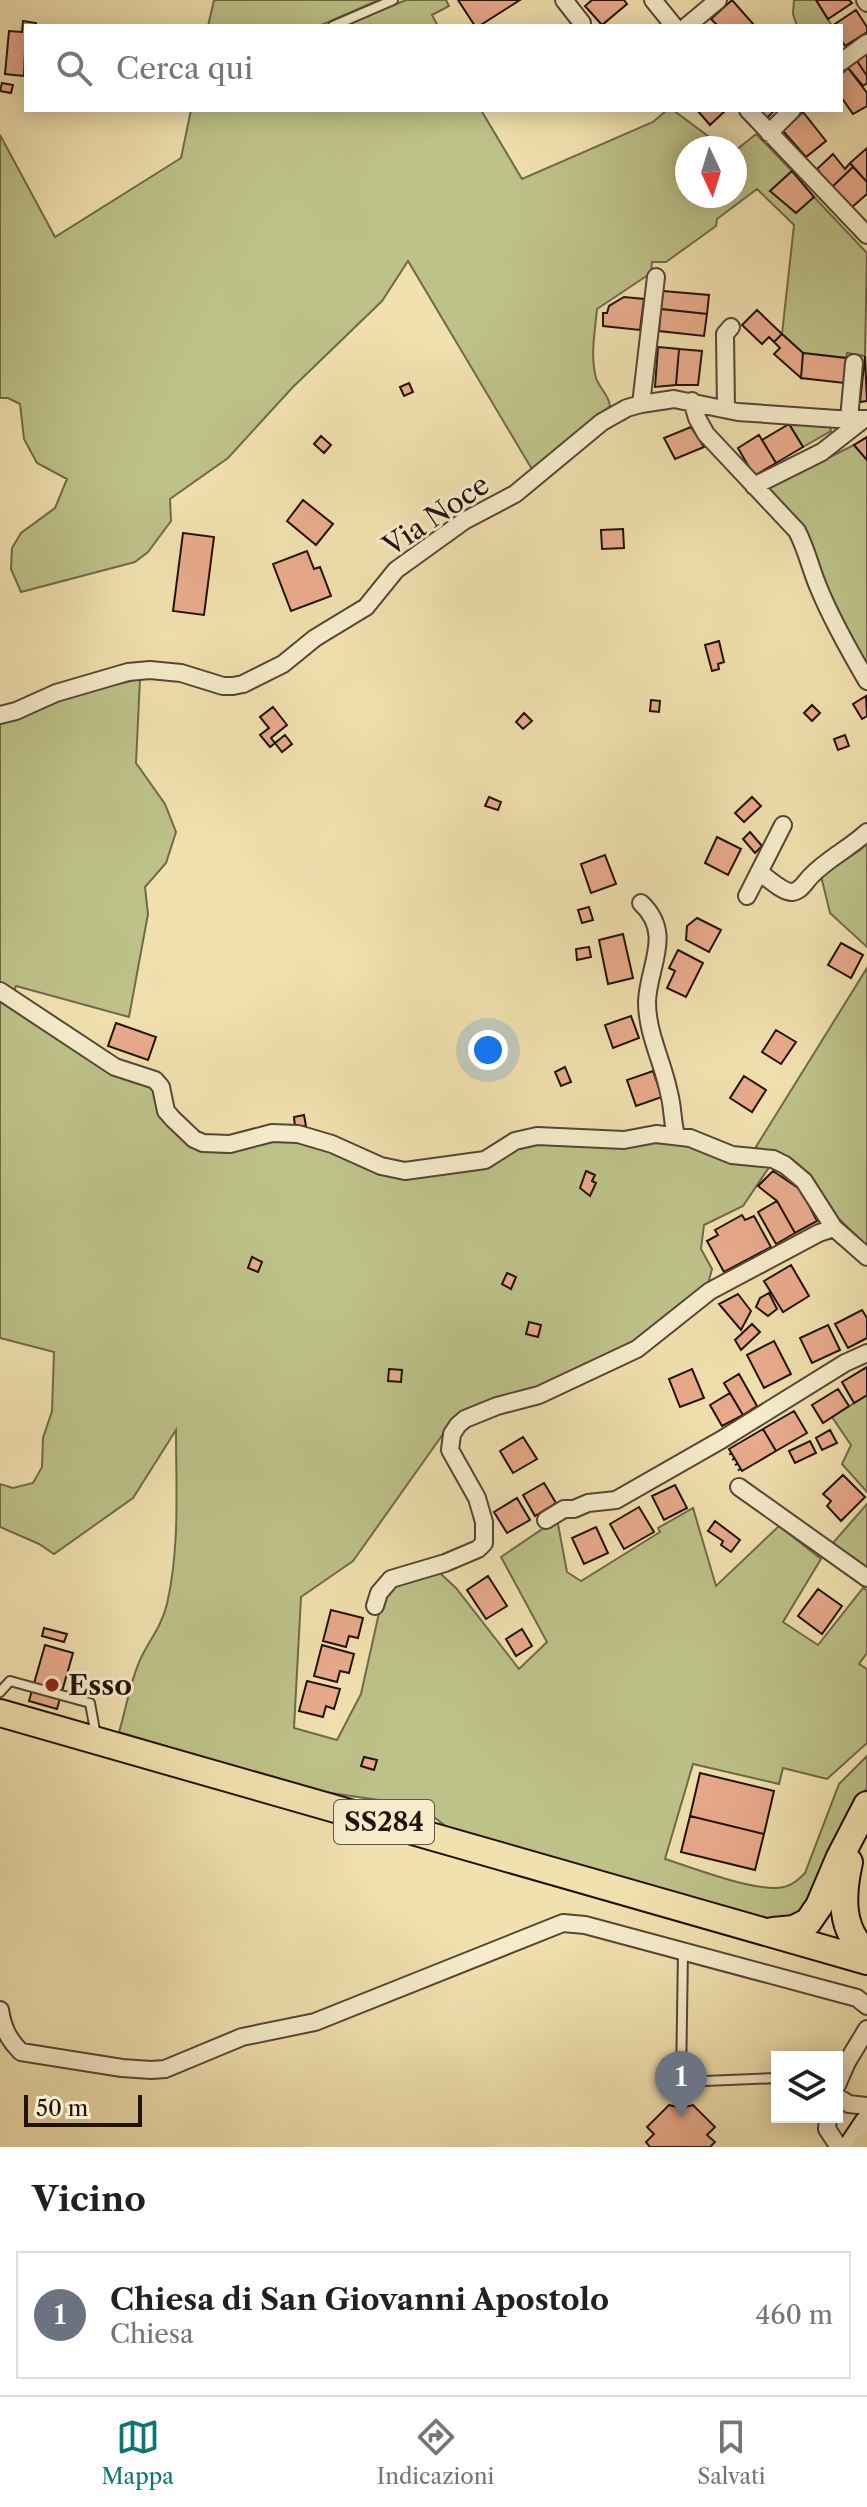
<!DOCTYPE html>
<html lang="it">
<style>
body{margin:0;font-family:"Libre Caslon Text",serif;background:#f2f2f2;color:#202124}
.controls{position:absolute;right:24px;bottom:24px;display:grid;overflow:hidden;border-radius:0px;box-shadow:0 4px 20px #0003}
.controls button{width:72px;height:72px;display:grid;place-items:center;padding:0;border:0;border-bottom:2px solid #e0e0e0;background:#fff;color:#202124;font:40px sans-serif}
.compass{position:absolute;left:675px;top:136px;width:72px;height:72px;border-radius:50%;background:#fff;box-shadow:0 4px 20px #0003;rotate:176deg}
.scale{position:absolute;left:24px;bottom:20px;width:118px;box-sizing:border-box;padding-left:8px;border:4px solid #21120b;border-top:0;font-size:22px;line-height:28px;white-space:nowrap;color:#21120b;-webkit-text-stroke:6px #f6eccb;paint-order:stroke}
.you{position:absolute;left:488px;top:1050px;width:28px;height:28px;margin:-20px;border:6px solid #fff;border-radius:50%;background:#1a73e8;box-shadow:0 0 0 12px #1a73e833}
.badge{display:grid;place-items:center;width:52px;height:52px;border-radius:50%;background:#0f766e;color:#fff;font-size:26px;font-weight:700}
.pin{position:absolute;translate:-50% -66px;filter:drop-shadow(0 2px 4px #0008)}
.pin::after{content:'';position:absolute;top:42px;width:28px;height:24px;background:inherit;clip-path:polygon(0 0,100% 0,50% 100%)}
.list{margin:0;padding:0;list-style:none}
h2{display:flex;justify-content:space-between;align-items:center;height:104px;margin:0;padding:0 32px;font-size:34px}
h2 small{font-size:26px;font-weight:400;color:#757577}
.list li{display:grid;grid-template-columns:52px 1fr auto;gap:24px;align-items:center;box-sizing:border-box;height:128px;margin:0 16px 16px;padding:0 16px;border:2px solid #e0e0e0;border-radius:0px}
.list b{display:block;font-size:30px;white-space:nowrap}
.list p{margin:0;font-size:26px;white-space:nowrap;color:#757577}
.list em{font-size:26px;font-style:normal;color:#757577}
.icon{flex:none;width:44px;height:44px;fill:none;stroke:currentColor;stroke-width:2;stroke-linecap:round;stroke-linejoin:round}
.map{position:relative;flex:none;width:867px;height:2147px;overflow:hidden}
.search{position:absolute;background:#fff;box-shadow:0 4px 20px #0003;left:24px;right:24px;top:24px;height:88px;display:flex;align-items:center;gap:20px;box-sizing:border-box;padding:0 28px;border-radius:0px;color:#757577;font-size:30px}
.sheet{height:248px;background:#fff}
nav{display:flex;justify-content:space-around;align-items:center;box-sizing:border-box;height:112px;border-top:2px solid #e0e0e0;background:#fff;font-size:22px;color:#757577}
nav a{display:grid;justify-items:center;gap:4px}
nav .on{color:#0f766e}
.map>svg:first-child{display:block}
.green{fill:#bdc288;stroke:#6f6a4a;stroke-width:2}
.building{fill:#e9ab8c;stroke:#21120b;stroke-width:2}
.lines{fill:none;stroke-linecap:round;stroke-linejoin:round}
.lane-casing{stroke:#554634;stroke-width:12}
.street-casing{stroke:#554634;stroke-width:20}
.secondary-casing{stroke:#21120b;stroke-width:28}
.primary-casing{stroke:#21120b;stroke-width:30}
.path{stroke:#21120b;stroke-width:3;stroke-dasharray:2 4;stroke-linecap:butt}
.lane{stroke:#f6eccb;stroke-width:8}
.street{stroke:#f6eccb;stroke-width:16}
.secondary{stroke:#f6eccb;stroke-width:24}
.primary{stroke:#f1e1af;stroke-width:26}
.poi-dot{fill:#8f2418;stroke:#f6eccb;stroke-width:3}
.labels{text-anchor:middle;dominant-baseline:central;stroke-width:6;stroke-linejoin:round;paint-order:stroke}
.shield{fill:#f6eccb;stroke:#615345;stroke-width:2}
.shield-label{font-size:26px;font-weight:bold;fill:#21120b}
.street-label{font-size:28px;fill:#21120b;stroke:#f6eccb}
.poi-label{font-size:28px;font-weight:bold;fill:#21120b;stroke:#f6eccb;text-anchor:start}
</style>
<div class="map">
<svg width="867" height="2147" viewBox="0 0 867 2147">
<rect width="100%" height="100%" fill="#f1e1af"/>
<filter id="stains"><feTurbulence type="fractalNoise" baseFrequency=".0025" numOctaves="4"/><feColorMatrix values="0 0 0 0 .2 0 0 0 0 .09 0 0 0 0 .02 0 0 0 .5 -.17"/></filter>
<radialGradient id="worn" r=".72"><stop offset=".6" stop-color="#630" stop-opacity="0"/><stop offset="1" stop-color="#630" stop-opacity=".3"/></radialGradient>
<path class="green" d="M 214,0 L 379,0 L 319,26 L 208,26 Z
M 406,0 L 446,0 L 449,6 L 432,15 L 438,26 L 343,26 Z
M 794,0 L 816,0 L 832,26 L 797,26 L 793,14 Z
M 191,110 L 481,110 L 522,179 L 653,122 L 667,110 L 673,110 L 724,148 L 687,148 L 687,196 L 735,196 L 735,151 L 756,134 L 792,171 L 771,191 L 796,213 L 814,197 L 867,253 L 865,356 L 847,353 L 846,358 L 803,353 L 782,334 L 794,225 L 757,189 L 717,219 L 716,226 L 666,262 L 652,262 L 651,273 L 597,309 C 595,332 590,355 596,378 C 600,389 609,395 610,406 L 533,471 L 408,261 L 382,301 L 292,388 L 228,458 L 170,499 L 171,521 L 148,552 L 135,562 L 21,592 L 11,569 L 12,548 L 21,533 L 55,508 L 67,479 L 37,463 L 24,439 L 20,404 L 8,398 L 0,398 L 0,135 L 55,237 L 181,158 Z
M 789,424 L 830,427 L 831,431 L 803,447 Z
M 854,445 L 867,460 L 867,672 L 765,489 Z
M 140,679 L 136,763 L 165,804 L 176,832 L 166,863 L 145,887 L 148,914 L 129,1017 L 16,986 L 13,994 L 0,984 L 0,721 L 64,696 Z
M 867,842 L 867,947 L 830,913 L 821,876 L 861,849 Z
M 867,968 L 867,1246 L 832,1212 L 754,1150 Z
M 0,998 L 150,1085 L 204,1151 L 227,1153 L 289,1138 L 332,1149 L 392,1175 L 527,1142 L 677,1143 L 772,1163 L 743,1206 L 704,1225 L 701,1249 L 712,1269 L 708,1284 L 633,1347 L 525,1394 L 453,1420 L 353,1561 L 301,1597 L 294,1728 L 337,1740 L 361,1694 L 381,1604 L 396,1586 L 413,1577 L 440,1573 L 456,1588 L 519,1669 L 547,1642 L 501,1557 L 557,1519 L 567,1572 L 581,1581 L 660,1532 L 658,1528 L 693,1508 L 716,1586 L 779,1526 L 821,1559 L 783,1622 L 818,1645 L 863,1588 L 867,1590 L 867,1653 L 859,1664 L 867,1669 L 867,1743 L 827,1779 L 783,1768 L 779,1784 L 693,1764 L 665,1859 C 694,1868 756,1893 784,1887 C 793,1885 799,1879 805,1873 L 839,1784 L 867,1756 L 867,1788 L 856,1803 L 807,1916 L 775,1925 L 453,1832 L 420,1806 L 310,1790 L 119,1732 C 126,1709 130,1682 140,1660 C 149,1640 161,1628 167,1604 C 180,1547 176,1488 176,1430 L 133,1498 L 54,1554 L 39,1544 L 0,1527 L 0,1484 L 13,1488 L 33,1483 L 42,1467 L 43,1438 L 52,1411 L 54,1352 L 0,1338 Z
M 867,1395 L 867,1492 L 842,1464 L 851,1445 L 832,1417 Z
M 867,1504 L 867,1568 L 832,1544 Z"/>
<path class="building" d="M 458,0 L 520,0 L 479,26 L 475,26 Z
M 592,0 L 624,0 L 627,4 L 602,25 L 585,6 Z
M 732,0 L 755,26 L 718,26 L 711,19 Z
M 816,0 L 849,0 L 852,3 L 828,19 Z
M 856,10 L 867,27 L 867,32 L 845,46 L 841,40 L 841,26 L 832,26 Z
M 23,21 L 36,23 L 36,26 L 26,26 L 24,76 L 5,74 L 9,31 L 22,32 Z
M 867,53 L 867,76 L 857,61 Z
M 857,61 L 867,76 L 867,83 L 863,86 L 848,68 Z
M 848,68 L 867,93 L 867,106 L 853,114 L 841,97 L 841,74 Z
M 2,83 L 13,85 L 11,93 L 0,91 Z
M 697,110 L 726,110 L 710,125 Z
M 760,110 L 775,110 L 767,118 Z
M 803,112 L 826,141 L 806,157 L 783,131 Z
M 867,148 L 867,182 L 850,163 Z
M 833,154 L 845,169 L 850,163 L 853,167 L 832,187 L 817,169 Z
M 853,167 L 867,182 L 867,194 L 851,208 L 832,187 Z
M 792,171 L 814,197 L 796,213 L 770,191 Z
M 663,291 L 709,295 L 707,314 L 661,309 Z
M 624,297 L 644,299 L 640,330 L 603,326 L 603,313 L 607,313 L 609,306 Z
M 661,309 L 707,314 L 704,336 L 659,331 Z
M 757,310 L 782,334 L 774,342 L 769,337 L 762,344 L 742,325 Z
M 782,334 L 803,353 L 801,378 L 774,354 L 780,348 L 774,342 Z
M 658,347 L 679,349 L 676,385 L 655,387 Z
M 679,349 L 702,351 L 698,385 L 676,385 Z
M 803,353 L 846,358 L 844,383 L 801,378 Z
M 865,356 L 867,401 L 860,402 Z
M 409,383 L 413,392 L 404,396 L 400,387 Z
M 789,424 L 803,447 L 776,463 L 762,440 Z
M 691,427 L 704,447 L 675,459 L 664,438 Z
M 759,435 L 776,463 L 754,476 L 738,448 Z
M 321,436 L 331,445 L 324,453 L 314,444 Z
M 867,437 L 867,460 L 854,445 Z
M 303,500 L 333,524 L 316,545 L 287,521 Z
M 623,529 L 624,548 L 602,549 L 601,530 Z
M 183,533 L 214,537 L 204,615 L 173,611 Z
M 307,551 L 314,569 L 320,567 L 331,596 L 291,611 L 273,564 Z
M 719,641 L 724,662 L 718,664 L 719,669 L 712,671 L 705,645 Z
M 866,696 L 867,716 L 862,719 L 853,704 Z
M 651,700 L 660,701 L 659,712 L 650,711 Z
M 812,705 L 820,713 L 812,721 L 804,713 Z
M 273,707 L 287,725 L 271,738 L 275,743 L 270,747 L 260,735 L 269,728 L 260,717 Z
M 524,713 L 532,721 L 523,729 L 516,722 Z
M 285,735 L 292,744 L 282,752 L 275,743 Z
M 845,735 L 849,746 L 838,750 L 834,739 Z
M 489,797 L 501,802 L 498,810 L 485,806 Z
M 752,797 L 761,806 L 744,822 L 735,813 Z
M 750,832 L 762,846 L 755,853 L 743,839 Z
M 717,837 L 741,849 L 728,875 L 705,863 Z
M 605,855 L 616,884 L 591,893 L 581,864 Z
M 589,907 L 593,920 L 582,923 L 578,910 Z
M 697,918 L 721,930 L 709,952 L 686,940 L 687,926 Z
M 623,934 L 633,978 L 608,984 L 599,940 Z
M 841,943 L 863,955 L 851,978 L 828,965 Z
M 589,947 L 591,957 L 577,960 L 576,949 Z
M 678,950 L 703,963 L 686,997 L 667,988 L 675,971 L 669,968 Z
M 631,1016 L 639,1038 L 613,1048 L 605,1025 Z
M 116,1023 L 156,1037 L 148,1060 L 108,1046 Z
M 776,1030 L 796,1042 L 781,1064 L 762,1052 Z
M 565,1067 L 571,1082 L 561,1086 L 555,1072 Z
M 653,1071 L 662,1097 L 636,1106 L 627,1080 Z
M 744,1076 L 766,1090 L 752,1112 L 730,1098 Z
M 304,1115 L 306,1126 L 295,1127 L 294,1117 Z
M 586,1171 L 595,1175 L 592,1181 L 596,1183 L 590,1196 L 580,1188 Z
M 773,1171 L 801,1190 L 817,1221 L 795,1233 L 777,1201 L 758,1186 Z
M 777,1201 L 795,1233 L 776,1244 L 758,1212 Z
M 742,1215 L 745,1220 L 754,1216 L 771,1247 L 724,1272 L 707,1241 L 718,1235 L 715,1230 Z
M 252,1257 L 262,1262 L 258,1272 L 248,1268 Z
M 791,1265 L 809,1296 L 783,1312 L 764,1281 Z
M 507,1273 L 516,1277 L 511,1289 L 502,1284 Z
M 769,1293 L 777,1309 L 768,1316 L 756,1307 L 760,1298 Z
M 738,1294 L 751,1311 L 741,1330 L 719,1304 Z
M 862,1310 L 867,1318 L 867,1338 L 848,1348 L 835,1324 Z
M 529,1322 L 541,1325 L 538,1337 L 526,1334 Z
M 752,1324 L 760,1332 L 741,1350 L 735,1340 Z
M 828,1325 L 840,1350 L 812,1363 L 800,1338 Z
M 774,1341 L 791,1374 L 764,1388 L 747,1355 Z
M 867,1367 L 867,1395 L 854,1403 L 842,1382 Z
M 389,1369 L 402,1370 L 401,1382 L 388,1381 Z
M 692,1369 L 704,1398 L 680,1407 L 669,1379 Z
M 739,1374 L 757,1406 L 743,1415 L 724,1383 Z
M 838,1389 L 849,1406 L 823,1423 L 812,1405 Z
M 730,1393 L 743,1415 L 722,1426 L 710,1405 Z
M 794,1411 L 807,1433 L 776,1451 L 763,1429 Z
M 763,1429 L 776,1451 L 742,1471 L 729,1449 Z
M 830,1430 L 837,1443 L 822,1450 L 816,1438 Z
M 523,1437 L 537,1459 L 513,1473 L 500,1451 Z
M 810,1441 L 816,1453 L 795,1463 L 789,1451 Z
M 843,1475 L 865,1497 L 841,1521 L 827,1506 L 831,1501 L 823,1494 Z
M 544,1483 L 556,1503 L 535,1516 L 523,1495 Z
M 675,1485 L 687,1508 L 664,1520 L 652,1496 Z
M 517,1498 L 530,1520 L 507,1533 L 494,1512 Z
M 639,1507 L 654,1532 L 624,1549 L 610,1524 Z
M 715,1521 L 740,1540 L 731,1552 L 721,1545 L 723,1541 L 708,1531 Z
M 596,1527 L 608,1553 L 584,1564 L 572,1538 Z
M 488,1576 L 507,1606 L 486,1619 L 467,1590 Z
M 818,1589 L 842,1606 L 822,1634 L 798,1616 Z
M 331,1610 L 363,1618 L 358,1638 L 349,1636 L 346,1647 L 323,1641 Z
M 44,1628 L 67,1634 L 64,1642 L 42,1636 Z
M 522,1629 L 532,1646 L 516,1656 L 506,1639 Z
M 45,1645 L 73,1653 L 57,1709 L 29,1701 Z
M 322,1645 L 354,1654 L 349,1673 L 340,1671 L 337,1682 L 314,1676 Z
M 307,1681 L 340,1689 L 334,1709 L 326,1706 L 323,1717 L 299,1711 Z
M 364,1757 L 377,1760 L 374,1770 L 361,1766 Z
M 700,1773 L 774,1791 L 764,1834 L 690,1816 Z
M 690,1816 L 764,1834 L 755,1870 L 681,1852 Z
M 669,2105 L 681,2108 L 693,2105 L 715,2127 L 707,2135 L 715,2142 L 710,2147 L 650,2147 L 646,2142 L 654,2134 L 647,2127 Z"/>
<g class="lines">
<g class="lane-casing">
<path id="lane" d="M 333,26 L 393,0
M 0,1692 L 10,1681 L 90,1703 L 96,1736
M 683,1951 L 681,2082 L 777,2078"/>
</g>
<g class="street-casing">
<path id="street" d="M 564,0 L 582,23
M 653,0 L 674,26
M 865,0 L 867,3
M 687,26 L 718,0
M 841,62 L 867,43
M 748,110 L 867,235
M 769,133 L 792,110
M 692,401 L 697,418 L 706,434 L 797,531 C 807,550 811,571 820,591 C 833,622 850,652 867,681
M 641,404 L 656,277
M 726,409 L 725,334 L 731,327
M 849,419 L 854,363
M 754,486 L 822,452 L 864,419
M 0,715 L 16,711 L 56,693 L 128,672 L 150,670 L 181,673 L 223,686 L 233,686 L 243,684 L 283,664 L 315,638 L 366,607 L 396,570 L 464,521 L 515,494 L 602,422 L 627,408 L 641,404 L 674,399 L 738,412 L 837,419 L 867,419
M 759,872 C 768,878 782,892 792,892 C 801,891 805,882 811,876 C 827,859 850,848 867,832
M 747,896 L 783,825
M 641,903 C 674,934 648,966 647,1002 C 647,1034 663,1062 669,1093 C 673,1107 672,1121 676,1135
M 0,991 L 115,1067 L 155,1080 L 161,1087 L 166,1111 L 173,1119 L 194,1139 L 203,1143 L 230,1144 L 272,1133 L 298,1134 L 332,1144 L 381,1166 L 405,1171 L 485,1160 L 515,1141 L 537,1136 L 624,1140 L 656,1134 L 690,1138 L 732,1155 L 773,1159 L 785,1165 L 804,1181 L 834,1228 L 867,1257
M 739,1487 L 867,1578
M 546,1520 L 564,1509 L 574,1509 L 588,1503 L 616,1500 L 721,1440 L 845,1363 L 867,1353
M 375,1606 L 379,1593 L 391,1579 L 445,1563 L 478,1549 L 484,1543 L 484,1522 L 477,1498 L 450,1450 L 452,1434 L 458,1425 L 465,1419 L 497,1406 L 539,1395 L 637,1349 L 710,1291 L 819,1233 L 834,1228
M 0,2010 C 3,2028 8,2039 21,2052 L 122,2068 L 151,2070 L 165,2069 L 242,2037 L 315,2022 L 563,1923 L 585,1925 L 857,1998 L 867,2006
M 837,2085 L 847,2062 L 867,2029
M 837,2097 L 849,2104 L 867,2106
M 828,2117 L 827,2129 L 839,2147"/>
</g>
<g class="secondary-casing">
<path id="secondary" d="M 851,2147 L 867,2123"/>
</g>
<g class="primary-casing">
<path id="primary" d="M 0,1713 L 867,1961
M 849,1862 C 842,1894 839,1930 867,1953
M 773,1931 L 794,1929 L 808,1922 L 819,1906 L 839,1859 L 867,1805
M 866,2147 L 867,2146"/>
</g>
<path class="path" d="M 730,1453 L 740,1471"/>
<use href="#lane" class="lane"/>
<use href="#street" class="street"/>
<use href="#secondary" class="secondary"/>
<use href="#primary" class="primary"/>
</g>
<circle class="poi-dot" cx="52" cy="1685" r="8"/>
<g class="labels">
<rect class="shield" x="334" y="1800" width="100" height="44" rx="6"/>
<g class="shield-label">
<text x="384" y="1822">SS284</text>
</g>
<g class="street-label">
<text transform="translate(436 515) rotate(-34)">Via Noce</text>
</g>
<g class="poi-label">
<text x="68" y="1685">Esso</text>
</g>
</g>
<rect width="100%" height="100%" filter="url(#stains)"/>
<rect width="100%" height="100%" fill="url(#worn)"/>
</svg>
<div class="controls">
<button><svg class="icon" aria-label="layers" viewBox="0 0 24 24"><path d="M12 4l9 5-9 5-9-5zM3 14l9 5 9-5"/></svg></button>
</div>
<svg class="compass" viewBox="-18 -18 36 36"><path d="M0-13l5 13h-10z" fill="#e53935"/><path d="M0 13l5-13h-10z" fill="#757577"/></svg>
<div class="scale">50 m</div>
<div class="you"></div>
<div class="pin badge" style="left:681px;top:2117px;background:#6b7280">1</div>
<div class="search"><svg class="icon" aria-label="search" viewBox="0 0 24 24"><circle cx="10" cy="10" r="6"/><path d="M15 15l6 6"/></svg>Cerca qui</div>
</div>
<section class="sheet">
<h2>Vicino<small></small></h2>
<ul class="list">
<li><span class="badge" style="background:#6b7280">1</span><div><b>Chiesa di San Giovanni Apostolo</b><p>Chiesa</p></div><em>460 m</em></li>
</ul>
</section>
<nav>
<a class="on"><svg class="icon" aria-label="map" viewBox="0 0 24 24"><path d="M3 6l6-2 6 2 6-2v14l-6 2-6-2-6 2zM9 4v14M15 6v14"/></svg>Mappa</a>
<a><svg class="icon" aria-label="directions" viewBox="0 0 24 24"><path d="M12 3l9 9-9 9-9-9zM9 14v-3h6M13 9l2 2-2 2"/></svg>Indicazioni</a>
<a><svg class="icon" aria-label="saved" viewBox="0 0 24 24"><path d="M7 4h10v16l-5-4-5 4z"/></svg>Salvati</a>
</nav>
